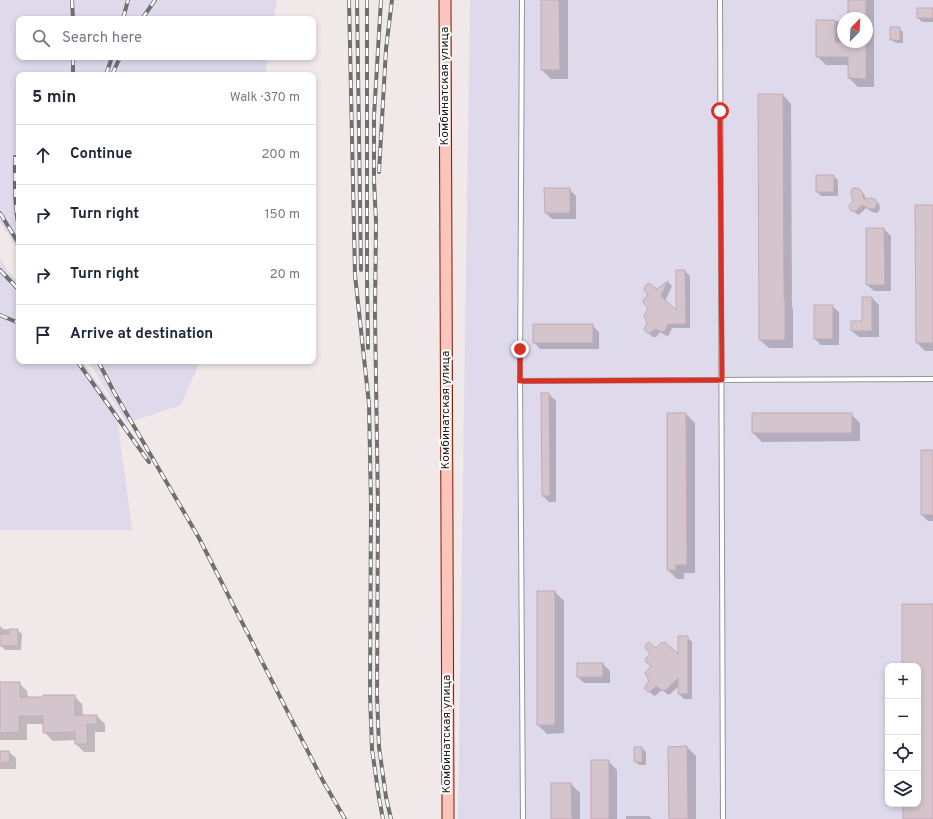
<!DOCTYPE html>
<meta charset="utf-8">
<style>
body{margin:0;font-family:Overpass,sans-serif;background:#f2f2f3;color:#1f2937}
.controls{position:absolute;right:12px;bottom:12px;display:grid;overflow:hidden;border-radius:8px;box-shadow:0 2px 6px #0003}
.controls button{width:36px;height:36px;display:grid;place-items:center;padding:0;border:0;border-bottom:1px solid #e0e1e3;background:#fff;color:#1f2937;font:20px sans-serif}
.compass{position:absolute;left:837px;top:12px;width:36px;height:36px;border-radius:50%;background:#fff;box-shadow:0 2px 6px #0003;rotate:24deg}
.stop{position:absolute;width:12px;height:12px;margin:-9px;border:3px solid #d93025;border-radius:50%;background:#fff}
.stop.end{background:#d93025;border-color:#fff;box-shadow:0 1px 4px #0008}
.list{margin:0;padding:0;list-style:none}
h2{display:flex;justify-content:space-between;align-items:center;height:52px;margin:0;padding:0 16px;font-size:17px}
h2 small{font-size:13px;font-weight:400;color:#747a83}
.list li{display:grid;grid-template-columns:26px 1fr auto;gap:12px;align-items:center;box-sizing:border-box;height:60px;padding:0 16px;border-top:1px solid #e0e1e3}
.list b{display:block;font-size:15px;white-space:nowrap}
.list em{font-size:13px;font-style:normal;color:#747a83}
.icon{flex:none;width:22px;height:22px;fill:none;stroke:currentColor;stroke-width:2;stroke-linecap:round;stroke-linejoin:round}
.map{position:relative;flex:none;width:933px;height:819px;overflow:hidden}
.search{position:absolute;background:#fff;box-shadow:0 2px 6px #0003;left:16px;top:16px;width:300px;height:44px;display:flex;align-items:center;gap:10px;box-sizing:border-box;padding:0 14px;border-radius:8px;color:#747a83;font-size:15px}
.panel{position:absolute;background:#fff;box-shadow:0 2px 6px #0003;left:16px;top:72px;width:300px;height:292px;border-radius:8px}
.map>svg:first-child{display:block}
.industrial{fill:#ded9eb;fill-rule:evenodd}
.shadow{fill:#0003}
.building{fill:#d4c5cc;stroke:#c4a9b6}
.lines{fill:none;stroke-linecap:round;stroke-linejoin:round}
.lane-casing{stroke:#959595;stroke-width:6}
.secondary-casing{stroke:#7d1c03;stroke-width:13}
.lane{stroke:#fff;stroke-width:4}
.secondary{stroke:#fbc5bc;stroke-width:11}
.rail-casing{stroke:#6f6f6f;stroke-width:4}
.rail{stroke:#fff;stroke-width:2.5;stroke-dasharray:8;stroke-linecap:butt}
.route{stroke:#d93025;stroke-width:5}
.labels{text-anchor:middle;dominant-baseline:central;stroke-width:4;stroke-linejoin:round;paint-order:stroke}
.street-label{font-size:12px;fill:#212121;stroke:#fff}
</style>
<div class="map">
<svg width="933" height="819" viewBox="0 0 933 819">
<rect width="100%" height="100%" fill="#f1e8ea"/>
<path class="industrial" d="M 0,0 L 277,0 L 274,19 L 19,19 L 19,57 L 268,57 L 265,75 L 19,75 L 19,252 L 0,222 Z
M 470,0 L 933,0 L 933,819 L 458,819 ZM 843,18 L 867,18 L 867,42 L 843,42 ZM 888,666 L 918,666 L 918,804 L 888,804 Z
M 0,258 L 8,271 L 19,283 L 19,361 L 82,361 L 116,409 L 132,530 L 0,530 Z
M 88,361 L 200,361 L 181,405 L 127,423 Z"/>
<path class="shadow" d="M 542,0 L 568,0 L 568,79 L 551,79 L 542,70 Z
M 849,0 L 874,0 L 874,87 L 858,87 L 849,78 L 849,65 L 826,65 L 817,56 L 817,21 L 843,21 L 843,42 L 867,42 L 867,18 L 849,18 Z
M 918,9 L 933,9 L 933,22 L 922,22 L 918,18 Z
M 899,28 L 903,32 L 903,43 L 896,43 L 891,39 Z
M 783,95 L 791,104 L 792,307 L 793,309 L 793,348 L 769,348 L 760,340 Z
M 833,176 L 838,180 L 838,196 L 821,196 L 817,192 Z
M 569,189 L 576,196 L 576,219 L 552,219 L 546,213 Z
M 860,190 L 864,194 L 866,200 L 875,200 L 879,204 L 880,208 L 879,211 L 877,213 L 872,212 L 866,208 L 860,214 L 858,215 L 851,209 Z
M 933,206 L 933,351 L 925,351 L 917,343 Z
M 867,229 L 884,229 L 891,236 L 891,291 L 874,291 L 867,285 Z
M 677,271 L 685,271 L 690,276 L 690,328 L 672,328 L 669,335 L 667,336 L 660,332 L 656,337 L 653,337 L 646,331 L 657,290 L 668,282 L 672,286 L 665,301 L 677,312 Z
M 872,298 L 879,305 L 879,337 L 859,337 L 852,331 L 863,322 Z
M 832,306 L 839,312 L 839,345 L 821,345 L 815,339 Z
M 592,325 L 599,332 L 599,349 L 540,349 L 534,342 Z
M 549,394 L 556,401 L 556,502 L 549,502 L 543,496 Z
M 686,414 L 695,423 L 695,573 L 684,573 L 684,579 L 677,579 L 668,570 Z
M 851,414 L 860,423 L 860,441 L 762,442 L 753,433 Z
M 933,451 L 933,521 L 928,521 L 922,515 Z
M 555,592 L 564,601 L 564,733 L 547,734 L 538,725 Z
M 0,626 L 3,629 L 17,630 L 22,634 L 21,650 L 5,650 L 1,646 L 0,640 Z
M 687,637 L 692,642 L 692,699 L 684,699 L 679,694 L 679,686 L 669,695 L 667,694 L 662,690 L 656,695 L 654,696 L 646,689 L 650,681 L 652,667 L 656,649 L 679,656 Z
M 603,664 L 610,671 L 610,683 L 584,683 L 578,677 Z
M 0,683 L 19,683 L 27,691 L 28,698 L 74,696 L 82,704 L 83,716 L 97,716 L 105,724 L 105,732 L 95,732 L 95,752 L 84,752 L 76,744 L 76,740 L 53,741 L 44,732 L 44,724 L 27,724 L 27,740 L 0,740 Z
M 687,747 L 696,756 L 696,819 L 670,819 L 669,748 Z
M 642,748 L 646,752 L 646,765 L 639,765 L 635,761 Z
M 0,752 L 9,752 L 16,758 L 16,769 L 0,769 Z
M 608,761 L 617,770 L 617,819 L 592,819 Z
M 552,784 L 571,784 L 580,793 L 580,819 L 552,819 Z
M 626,816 L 649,816 L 652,819 L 626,819 Z"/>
<path class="building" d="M 541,0 L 559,0 L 560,70 L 541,70 Z
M 848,0 L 866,0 L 866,18 L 848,18 Z
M 917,8 L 933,8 L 933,18 L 917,18 Z
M 816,20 L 835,20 L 835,42 L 866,42 L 866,79 L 848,78 L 848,57 L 816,57 Z
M 890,27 L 900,27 L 900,40 L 890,40 Z
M 758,94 L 783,94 L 784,299 L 785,299 L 785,340 L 759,340 Z
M 816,175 L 834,175 L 834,192 L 816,192 Z
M 544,188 L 570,188 L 570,213 L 545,213 Z
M 854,188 L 858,188 L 861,190 L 864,199 L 872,198 L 875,199 L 877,203 L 876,207 L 873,209 L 870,209 L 862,205 L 856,211 L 851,211 L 849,207 L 849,205 L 853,201 L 851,193 L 852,189 Z
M 915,205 L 933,205 L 933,343 L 916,343 Z
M 866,228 L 884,228 L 885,285 L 866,285 Z
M 676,270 L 685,270 L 686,324 L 668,324 L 665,331 L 662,332 L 655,329 L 650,333 L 647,333 L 644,329 L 647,323 L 644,316 L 648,309 L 643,302 L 644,299 L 648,295 L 644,290 L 645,286 L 647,284 L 650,284 L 657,289 L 668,281 L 661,296 L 676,310 Z
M 862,297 L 872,297 L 872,331 L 851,331 L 851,321 L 862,321 Z
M 814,305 L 833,305 L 833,339 L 814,339 Z
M 533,324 L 593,324 L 593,343 L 533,343 Z
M 541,393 L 549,393 L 550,496 L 542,496 Z
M 667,413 L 686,413 L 687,565 L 676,565 L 676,570 L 667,570 Z
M 752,413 L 852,413 L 852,433 L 752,433 Z
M 921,450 L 933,450 L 933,515 L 921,515 Z
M 537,591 L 555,591 L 555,725 L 537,725 Z
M 902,604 L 933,604 L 933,819 L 903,819 L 903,804 L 918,804 L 918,666 L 902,666 Z
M 9,629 L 18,629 L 18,646 L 0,646 L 0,634 L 9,634 Z
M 678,636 L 688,636 L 688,694 L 678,694 L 678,678 L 666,690 L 661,690 L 656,686 L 651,691 L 648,692 L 645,689 L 645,686 L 649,681 L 645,673 L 651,666 L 646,662 L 645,660 L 646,658 L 650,654 L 645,648 L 646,644 L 649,642 L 656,648 L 661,643 L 665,642 L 678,654 Z
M 577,663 L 603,663 L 603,677 L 577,677 Z
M 0,682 L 20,682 L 20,697 L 43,697 L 43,695 L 75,695 L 75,715 L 97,715 L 97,724 L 87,724 L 88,744 L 75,744 L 75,732 L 43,733 L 43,716 L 19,716 L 20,732 L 0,733 Z
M 687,746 L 688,819 L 669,819 L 668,747 Z
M 634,747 L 642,747 L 642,762 L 634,762 Z
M 0,751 L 9,751 L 10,763 L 0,763 Z
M 591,760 L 609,760 L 609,819 L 591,819 Z
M 551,783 L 571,783 L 572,819 L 551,819 Z"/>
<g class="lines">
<g class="lane-casing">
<path id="lane" d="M 522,0 L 520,381 L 523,819
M 720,0 L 723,819
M 520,381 L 933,379"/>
</g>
<g class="secondary-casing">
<path id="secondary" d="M 445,0 L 448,804 L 448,819"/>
</g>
<use href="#lane" class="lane"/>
<use href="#secondary" class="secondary"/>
<g class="rail-casing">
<path id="rail" d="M 72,0 L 73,19
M 349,0 L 355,275 L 369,404 L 371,505 L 370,695 L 372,749 L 379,798 L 383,819
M 357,0 L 361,270
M 367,0 L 367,276 L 368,348
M 381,0 L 374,116 L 374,180 L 376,222 L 375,315 L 378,508 L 377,695 L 379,747 L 386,797 L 391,819
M 123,19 L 128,0
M 142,19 L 155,0
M 73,57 L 73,75
M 106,75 L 112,57
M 112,75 L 120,57
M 15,157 C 15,181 14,204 19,228
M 379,172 L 386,49 L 392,0
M 0,213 L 19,244
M 0,270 L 19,290
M 0,315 L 19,323
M 77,361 L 149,462
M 98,361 L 114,392 L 199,538 L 323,781 L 345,819"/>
</g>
<use href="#rail" class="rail"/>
</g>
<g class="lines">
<path class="route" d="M 520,349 L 520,381 L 722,380 L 720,111"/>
</g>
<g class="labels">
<g class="street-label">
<text transform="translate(445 86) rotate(-90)">Комбинатская улица</text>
<text transform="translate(446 410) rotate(-90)">Комбинатская улица</text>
<text transform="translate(447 734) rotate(-90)">Комбинатская улица</text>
</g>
</g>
</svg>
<div class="controls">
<button>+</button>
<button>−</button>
<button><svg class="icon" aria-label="locate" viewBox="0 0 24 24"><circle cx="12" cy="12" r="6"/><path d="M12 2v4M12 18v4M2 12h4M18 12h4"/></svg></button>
<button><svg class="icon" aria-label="layers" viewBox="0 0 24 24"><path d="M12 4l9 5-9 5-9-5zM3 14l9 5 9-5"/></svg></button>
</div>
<svg class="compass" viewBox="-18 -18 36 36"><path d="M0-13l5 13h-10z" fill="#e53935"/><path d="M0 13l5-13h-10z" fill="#747a83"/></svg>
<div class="stop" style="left:720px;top:111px"></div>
<div class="stop end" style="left:520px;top:349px"></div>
<div class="search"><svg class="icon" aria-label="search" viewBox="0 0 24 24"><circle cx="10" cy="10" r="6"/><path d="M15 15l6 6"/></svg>Search here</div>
<section class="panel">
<h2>5 min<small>Walk · 370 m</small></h2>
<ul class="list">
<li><svg class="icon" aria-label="ahead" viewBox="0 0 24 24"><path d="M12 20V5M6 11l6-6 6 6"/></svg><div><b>Continue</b></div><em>200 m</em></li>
<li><svg class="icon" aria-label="right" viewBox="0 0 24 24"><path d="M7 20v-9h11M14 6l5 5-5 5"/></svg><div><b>Turn right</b></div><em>150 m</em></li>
<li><svg class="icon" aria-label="right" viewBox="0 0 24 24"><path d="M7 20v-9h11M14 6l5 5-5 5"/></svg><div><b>Turn right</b></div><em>20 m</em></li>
<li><svg class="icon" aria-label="arrive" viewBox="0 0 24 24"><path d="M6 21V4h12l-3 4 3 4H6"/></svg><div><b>Arrive at destination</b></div></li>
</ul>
</section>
</div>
